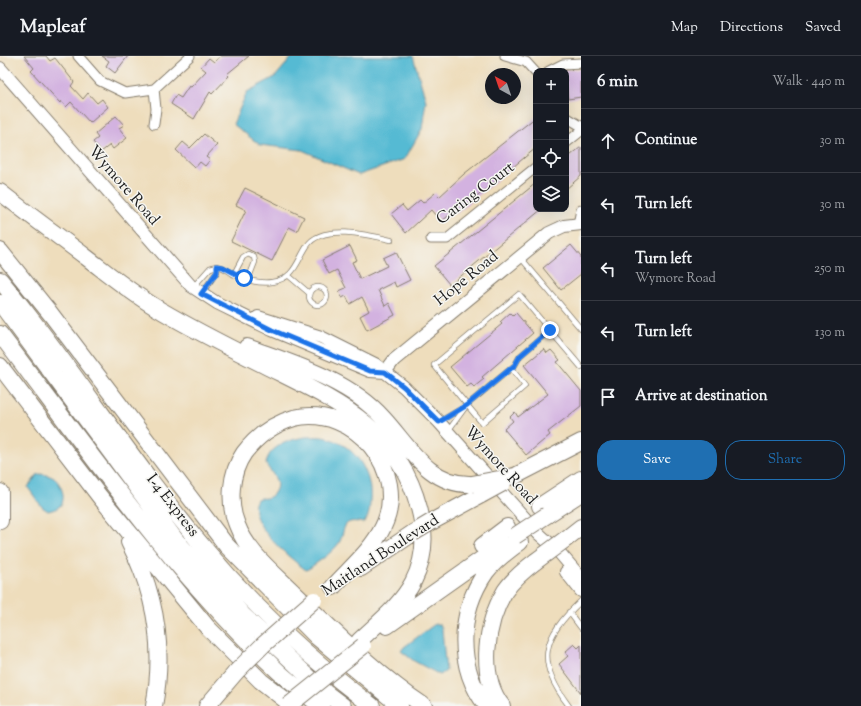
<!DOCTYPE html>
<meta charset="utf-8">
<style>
body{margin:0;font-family:"Sorts Mill Goudy",serif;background:#20242c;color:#f1f3f6}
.controls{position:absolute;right:12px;top:12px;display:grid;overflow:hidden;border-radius:8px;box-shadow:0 4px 16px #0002}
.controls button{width:36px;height:36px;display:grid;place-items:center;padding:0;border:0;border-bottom:1px solid #363941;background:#171b24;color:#f1f3f6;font:20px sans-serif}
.compass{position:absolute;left:485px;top:12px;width:36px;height:36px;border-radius:50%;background:#171b24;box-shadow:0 4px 16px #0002;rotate:320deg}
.stop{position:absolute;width:12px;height:12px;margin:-9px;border:3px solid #1a73e8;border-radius:50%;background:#fff}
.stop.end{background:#1a73e8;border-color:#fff;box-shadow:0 1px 4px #0008}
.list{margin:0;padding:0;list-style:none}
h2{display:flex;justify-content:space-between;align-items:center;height:52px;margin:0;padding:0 16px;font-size:17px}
h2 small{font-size:13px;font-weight:400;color:#9ea1a6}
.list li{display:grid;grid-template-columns:26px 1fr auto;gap:12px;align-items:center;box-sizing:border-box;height:64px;padding:0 16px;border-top:1px solid #363941}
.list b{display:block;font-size:15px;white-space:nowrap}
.list p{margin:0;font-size:13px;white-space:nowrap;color:#9ea1a6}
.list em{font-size:13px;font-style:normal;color:#9ea1a6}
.actions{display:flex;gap:8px;padding:12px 16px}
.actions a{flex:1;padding:9px 0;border:1px solid #1f6fb2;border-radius:16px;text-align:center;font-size:14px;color:#1f6fb2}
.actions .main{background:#1f6fb2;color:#fff}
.icon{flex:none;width:22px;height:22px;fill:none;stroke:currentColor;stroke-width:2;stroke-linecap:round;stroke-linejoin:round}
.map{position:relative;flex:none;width:581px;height:650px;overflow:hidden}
header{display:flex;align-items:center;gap:24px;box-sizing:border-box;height:56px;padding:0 20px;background:#171b24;border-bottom:1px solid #363941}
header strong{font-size:19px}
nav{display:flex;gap:22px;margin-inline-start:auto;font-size:14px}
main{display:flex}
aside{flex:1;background:#171b24}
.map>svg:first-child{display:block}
.water{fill:#55bad3;stroke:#386b78}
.building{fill:#d3b2e0}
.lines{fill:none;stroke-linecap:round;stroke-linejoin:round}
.lane-casing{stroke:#857c6c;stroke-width:6}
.street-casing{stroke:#857c6c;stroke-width:11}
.secondary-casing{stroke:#857c6c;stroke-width:14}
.highway-casing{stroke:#857c6c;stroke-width:18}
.lane{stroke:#fff;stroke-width:4.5}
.street{stroke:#fff;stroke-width:9}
.secondary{stroke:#fff;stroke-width:12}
.highway{stroke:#fff;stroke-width:16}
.highway-bridge-casing{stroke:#857c6c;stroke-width:18;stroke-linecap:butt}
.highway-bridge{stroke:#fff;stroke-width:16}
.route{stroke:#1a73e8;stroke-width:5}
.labels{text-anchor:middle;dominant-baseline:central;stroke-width:3;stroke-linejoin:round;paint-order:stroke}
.street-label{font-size:16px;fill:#1c1c1c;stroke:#f6f6f2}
</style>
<header>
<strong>Mapleaf</strong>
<nav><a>Map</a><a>Directions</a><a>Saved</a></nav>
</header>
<main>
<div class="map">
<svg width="581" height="650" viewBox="0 0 581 650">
<rect width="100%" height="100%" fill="#f6f6f2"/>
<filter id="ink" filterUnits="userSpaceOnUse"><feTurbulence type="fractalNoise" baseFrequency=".025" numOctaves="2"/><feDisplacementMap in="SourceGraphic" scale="8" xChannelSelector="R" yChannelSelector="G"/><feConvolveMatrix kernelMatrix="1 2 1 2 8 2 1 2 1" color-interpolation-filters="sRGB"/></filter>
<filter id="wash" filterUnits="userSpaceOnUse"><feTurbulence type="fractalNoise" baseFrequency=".012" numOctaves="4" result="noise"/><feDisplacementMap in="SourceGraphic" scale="16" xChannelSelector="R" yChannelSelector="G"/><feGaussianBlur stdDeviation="0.9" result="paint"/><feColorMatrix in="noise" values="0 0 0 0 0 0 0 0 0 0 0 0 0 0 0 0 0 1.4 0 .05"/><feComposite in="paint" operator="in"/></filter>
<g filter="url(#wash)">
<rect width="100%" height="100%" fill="#eeddbc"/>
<path class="water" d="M 293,0 L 413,0 L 426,45 L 422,73 L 405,103 L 359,119 L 302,94 L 260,89 L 233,68 L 247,36 L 275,21 Z
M 306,381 C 313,381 321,380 327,382 C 355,389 373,417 370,445 C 370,452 369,463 363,467 C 340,461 346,475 339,487 C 332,497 319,505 310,512 L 306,514 C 291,503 243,465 257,443 C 261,441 263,443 266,442 C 269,442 273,439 274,437 C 282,425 271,418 266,408 C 268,390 291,383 306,381 Z
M 38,418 C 43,418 49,419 54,422 C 61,427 67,443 60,450 C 57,453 52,454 48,455 L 42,451 L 29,433 L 28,431 Z
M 435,568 L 440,568 L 442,573 L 446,615 L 440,619 L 414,605 L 401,595 L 404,591 Z"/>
<g id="blocks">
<path class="building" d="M 24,0 L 46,0 L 50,5 L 55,2 L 74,26 L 71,30 L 83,43 L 88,37 L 97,47 L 102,43 L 108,51 L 90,67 L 71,46 L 66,51 L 61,45 L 60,47 L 31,15 L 34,12 Z
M 102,0 L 128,0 L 115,17 L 106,10 L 109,5 Z
M 221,0 L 249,0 L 227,18 L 229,20 L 212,38 L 210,36 L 194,63 L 171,48 L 176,39 L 181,42 L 189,30 L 191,31 L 206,15 L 201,11 L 209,2 L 214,6 Z
M 581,13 L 581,41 L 568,43 L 565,14 Z
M 116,60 L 124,69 L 119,72 L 127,82 L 113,93 L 110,89 L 101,96 L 93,86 L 98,82 L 95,78 Z
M 536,61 L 536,92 L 456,158 L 454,155 L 441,166 L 431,154 L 406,177 L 391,158 L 402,149 L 407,155 L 420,144 L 423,147 L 435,137 L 439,141 L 464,118 Z
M 204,78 L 217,89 L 206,101 L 210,104 L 205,110 L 200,106 L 195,112 L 176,94 L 183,86 L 190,92 Z
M 581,91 L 581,120 L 566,133 L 566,103 Z
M 536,127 L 536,153 L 542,153 L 450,229 L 434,210 Z
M 245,132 L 304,161 L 297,175 L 289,171 L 272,205 L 231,185 L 246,154 L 236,149 Z
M 571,189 L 581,201 L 581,218 L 561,234 L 543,212 Z
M 350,190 L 357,204 L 352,206 L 360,223 L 387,210 L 383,202 L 396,196 L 410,224 L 396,231 L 394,226 L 378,234 L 385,250 L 389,247 L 395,259 L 367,274 L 360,260 L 369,255 L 362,241 L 350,248 L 346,240 L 342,242 L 339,235 L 346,232 L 337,214 L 329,218 L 322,204 Z
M 510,257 L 513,260 L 516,257 L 533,277 L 482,321 L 484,323 L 474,331 L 471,328 L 467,331 L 450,311 L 502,268 L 500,266 Z
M 544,293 L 547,297 L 551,294 L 560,304 L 557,306 L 581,335 L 581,350 L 548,376 L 550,379 L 526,399 L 504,373 L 513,365 L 510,361 L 515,356 L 518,361 L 548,338 L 524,309 Z
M 574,588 L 578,592 L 581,589 L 581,637 L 559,608 L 568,600 L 565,596 Z"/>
</g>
</g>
<g filter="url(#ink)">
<use href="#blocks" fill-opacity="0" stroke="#857c6c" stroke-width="1"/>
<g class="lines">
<g class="lane-casing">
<path id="lane" d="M 521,202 L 581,273
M 217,210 C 224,211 227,214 233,218 C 244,224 260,228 272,226 C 295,222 296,207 307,190 C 321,167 370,179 391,184
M 234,218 L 243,201 L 248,198 L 254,201 L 255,206 L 248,224
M 289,220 L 309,237
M 194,230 L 210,212 L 217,210 L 217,216 L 202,237
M309 240a9 9 0 1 1 18 0a9 9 0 1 1-18 0Z
M 467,349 L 482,367 L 525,330 L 511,312
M 439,366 L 467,349 L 434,309 L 519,238 L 581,311
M 448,375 L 467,349 L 515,309 L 520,300 L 550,274
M 569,556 L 581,572
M 569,650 C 535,605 542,582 581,545"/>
</g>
<g class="street-casing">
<path id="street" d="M 78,0 L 100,25 L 125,37 L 154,33 L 190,0
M 505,0 L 526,6 L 536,17
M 549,15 L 563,8 L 581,7
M 154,33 L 156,53 L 154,68
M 566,61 L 581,70
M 566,87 L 581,75
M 578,168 L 581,154
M 431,183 L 447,183 L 536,111"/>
</g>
<g class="secondary-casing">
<path id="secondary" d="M 0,12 L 191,230 L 217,247 L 272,274 L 370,315 L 385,316
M 258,261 L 321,281 L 375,308 L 404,331 L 439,366 L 539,478 L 558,495 L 581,522
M 385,316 L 394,304 L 549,177 L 564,170 L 581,168
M 566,516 L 581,535"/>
</g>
<g class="highway-casing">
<path id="highway" d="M 0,136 C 28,158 57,179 86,201 C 111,220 135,240 162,255 C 196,275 230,292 264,309 C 333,344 397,369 419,452 C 426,477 425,503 413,526 C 401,549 378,567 359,585
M 0,195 L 50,257 L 226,489 L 317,581 L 400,650
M 0,224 C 72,310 132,407 205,493 C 254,551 311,604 372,650
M 0,247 L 175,483 L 243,559 L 327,638 L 343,650
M 0,278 C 88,394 172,516 279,616 C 292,628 307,639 321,650
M 247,291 C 293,308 349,324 383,362 C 409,390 429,430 472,428
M 0,310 L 100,441 L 208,572 L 261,625 L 293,650
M 515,420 L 581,386
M 0,436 L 0,465
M 540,450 L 581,423
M 547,459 L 581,437
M 433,465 L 481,439
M 567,482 L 581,471
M 129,486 C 156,538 165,592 154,650
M 482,490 L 507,471
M 361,512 L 413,477
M 333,531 C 350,512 372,494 383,471 C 410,415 354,348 294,362 C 273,368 257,380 244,397 C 230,417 228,447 237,469 C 247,496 274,517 293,536 C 335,576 376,618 424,650
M 387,570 L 503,488
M 207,650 L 236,616
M 487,650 C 456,612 458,556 486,516 C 495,504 508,495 520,486
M 502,650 C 478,619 486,567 505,535 C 513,523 524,514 536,505"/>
</g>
<use href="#lane" class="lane"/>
<use href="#street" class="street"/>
<use href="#secondary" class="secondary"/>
<use href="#highway" class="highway"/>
<g class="highway-bridge-casing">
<path id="highway-bridge" d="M 472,428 L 515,420
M 481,439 L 503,427
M 413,477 L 433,465
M 515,480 L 547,459
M 536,505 L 567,482
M 236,616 L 263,589 L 314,544
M 288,650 L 363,590"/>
</g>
<use href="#highway-bridge" class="highway-bridge"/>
</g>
</g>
<g class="lines" filter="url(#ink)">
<path class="route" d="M 244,222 L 223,211 L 217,210 L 217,216 L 201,238 L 272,274 L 370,315 L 385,316 L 404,331 L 439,366 L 467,349 L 515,309 L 520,300 L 550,274"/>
</g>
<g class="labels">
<g class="street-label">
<text transform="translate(123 130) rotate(49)">Wymore Road</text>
<text transform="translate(476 138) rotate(-37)">Caring Court</text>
<text transform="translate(467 223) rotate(-39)">Hope Road</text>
<text transform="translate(500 410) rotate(48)">Wymore Road</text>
<text transform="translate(172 450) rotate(52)">I-4 Express</text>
<text transform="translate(381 500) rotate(-33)">Maitland Boulevard</text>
</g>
</g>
</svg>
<div class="controls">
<button>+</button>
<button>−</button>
<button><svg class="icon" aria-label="locate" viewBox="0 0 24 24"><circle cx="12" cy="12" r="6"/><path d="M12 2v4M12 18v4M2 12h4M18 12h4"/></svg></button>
<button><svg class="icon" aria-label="layers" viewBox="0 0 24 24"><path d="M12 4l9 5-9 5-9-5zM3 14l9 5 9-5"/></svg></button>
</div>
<svg class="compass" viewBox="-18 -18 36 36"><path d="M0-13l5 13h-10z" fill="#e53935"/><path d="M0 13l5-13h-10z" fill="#9ea1a6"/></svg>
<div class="stop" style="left:244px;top:222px"></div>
<div class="stop end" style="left:550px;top:274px"></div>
</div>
<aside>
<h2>6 min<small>Walk · 440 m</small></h2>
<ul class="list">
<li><svg class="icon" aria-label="ahead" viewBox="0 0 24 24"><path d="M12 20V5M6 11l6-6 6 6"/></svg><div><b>Continue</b></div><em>30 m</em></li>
<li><svg class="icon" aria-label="left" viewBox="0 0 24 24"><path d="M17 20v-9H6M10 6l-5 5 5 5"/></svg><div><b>Turn left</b></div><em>30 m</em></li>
<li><svg class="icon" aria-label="left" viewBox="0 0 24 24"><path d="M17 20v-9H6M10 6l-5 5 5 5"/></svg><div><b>Turn left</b><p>Wymore Road</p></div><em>250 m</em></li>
<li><svg class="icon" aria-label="left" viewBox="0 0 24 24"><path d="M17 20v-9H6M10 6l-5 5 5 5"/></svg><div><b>Turn left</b></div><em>130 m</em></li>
<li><svg class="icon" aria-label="arrive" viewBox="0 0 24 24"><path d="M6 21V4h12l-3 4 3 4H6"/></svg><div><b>Arrive at destination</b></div></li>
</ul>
<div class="actions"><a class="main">Save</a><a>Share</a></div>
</aside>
</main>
